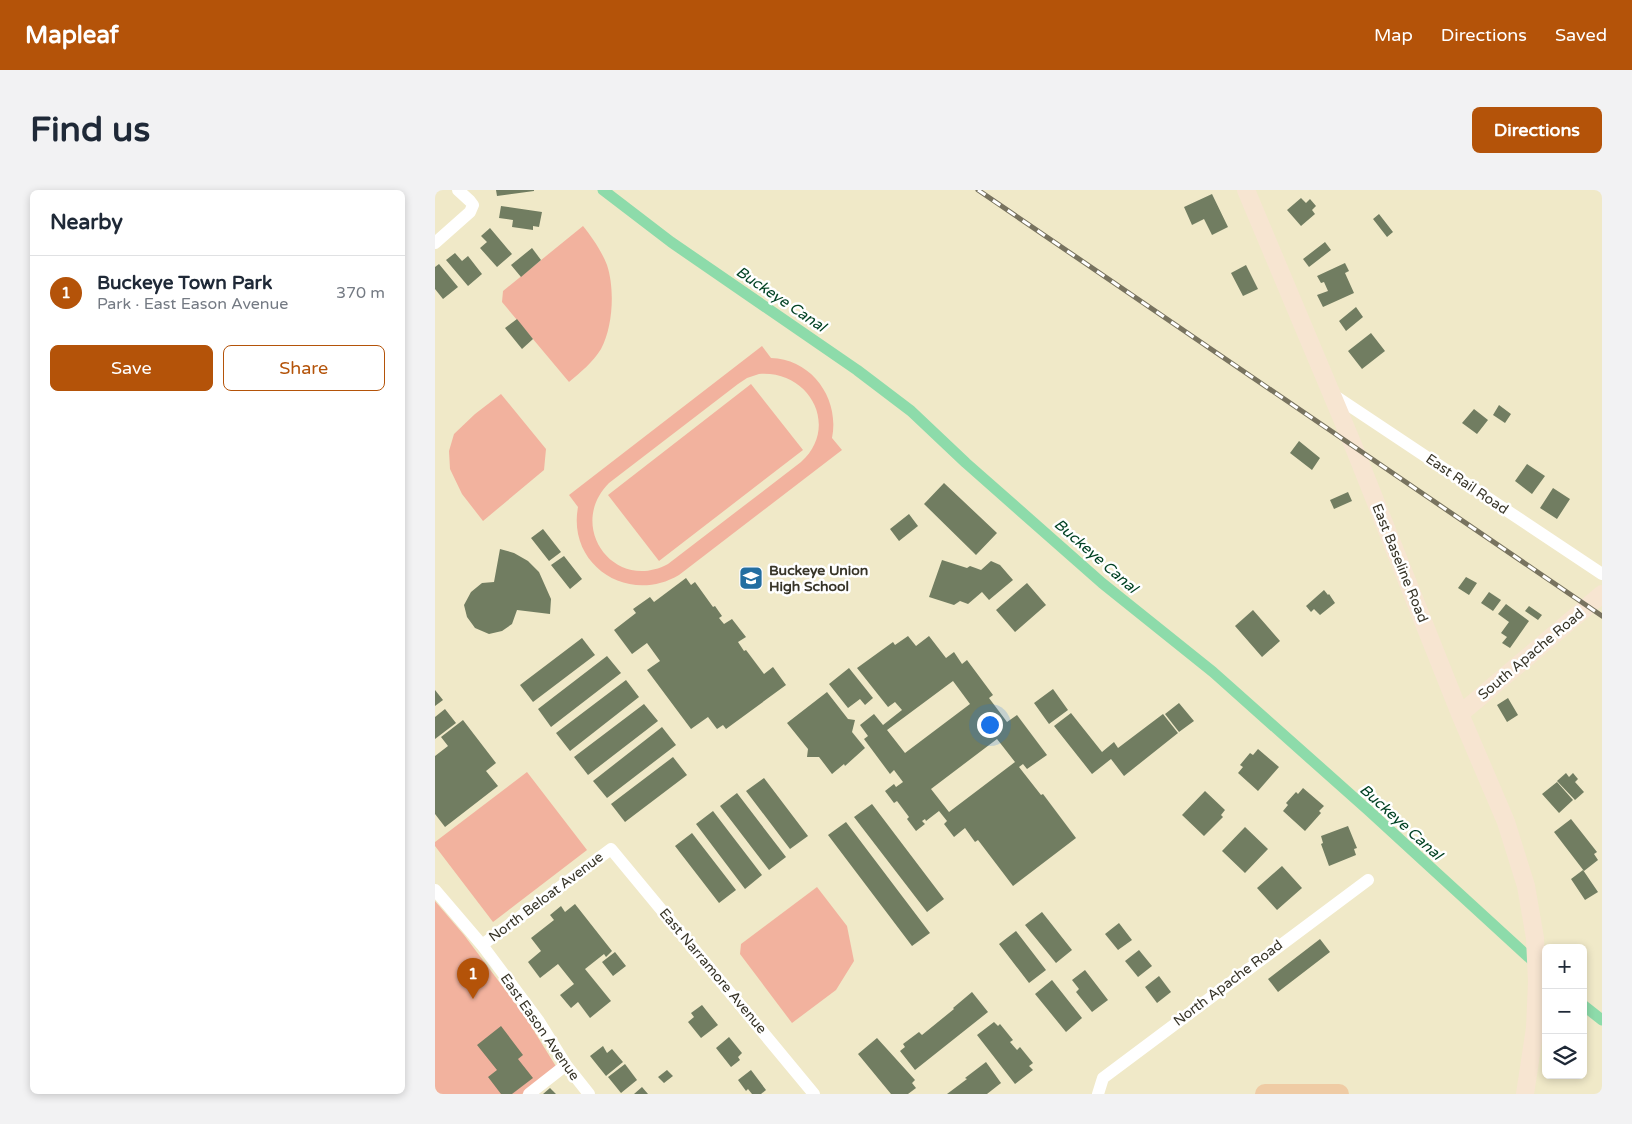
<!DOCTYPE html>
<meta charset="utf-8">
<style>
body{margin:0;font-family:"Varela Round",sans-serif;background:#f2f2f3;color:#1f2937}
.controls{position:absolute;right:15px;bottom:15px;display:grid;overflow:hidden;border-radius:8px;box-shadow:0 2px 8px #0003}
.controls button{width:45px;height:45px;display:grid;place-items:center;padding:0;border:0;border-bottom:1px solid #e0e1e3;background:#fff;color:#1f2937;font:25px sans-serif}
.you{position:absolute;left:554px;top:534px;width:18px;height:18px;margin:-12px;border:4px solid #fff;border-radius:50%;background:#1a73e8;box-shadow:0 0 0 8px #1a73e833}
.badge{display:grid;place-items:center;width:32px;height:32px;border-radius:50%;background:#b45309;color:#fff;font-size:16px;font-weight:700}
.pin{position:absolute;translate:-50% -41px;filter:drop-shadow(0 1px 2px #0008)}
.pin::after{content:'';position:absolute;top:26px;width:18px;height:15px;background:inherit;clip-path:polygon(0 0,100% 0,50% 100%)}
.list{margin:0;padding:0;list-style:none}
h2{display:flex;justify-content:space-between;align-items:center;height:65px;margin:0;padding:0 20px;font-size:21px}
h2 small{font-size:16px;font-weight:400;color:#747a83}
.list li{display:grid;grid-template-columns:32px 1fr auto;gap:15px;align-items:center;box-sizing:border-box;height:75px;padding:0 20px;border-top:1px solid #e0e1e3}
.list b{display:block;font-size:19px;white-space:nowrap}
.list p{margin:0;font-size:16px;white-space:nowrap;color:#747a83}
.list em{font-size:16px;font-style:normal;color:#747a83}
.actions{display:flex;gap:10px;padding:15px 20px}
.actions a{flex:1;padding:11px 0;border:1px solid #b45309;border-radius:8px;text-align:center;font-size:18px;color:#b45309}
.actions .main{background:#b45309;color:#fff}
.icon{flex:none;width:28px;height:28px;fill:none;stroke:currentColor;stroke-width:2;stroke-linecap:round;stroke-linejoin:round}
.map{position:relative;flex:none;width:1167px;height:904px;overflow:hidden;border-radius:8px}
header{display:flex;align-items:center;gap:30px;box-sizing:border-box;height:70px;padding:0 25px;background:#b45309;color:#fff}
header strong{font-size:24px}
nav{display:flex;gap:28px;margin-inline-start:auto;font-size:18px}
.intro{display:flex;align-items:center;justify-content:space-between;box-sizing:border-box;height:120px;padding:0 30px}
h1{margin:0;font-size:35px}
.button{padding:12px 22px;border-radius:8px;background:#b45309;color:#fff;font-size:18px;font-weight:700}
main{display:flex;gap:30px;padding:0 30px}
aside{flex:1;background:#fff;border-radius:8px;box-shadow:0 2px 8px #0003}
.map>svg:first-child{display:block}
.green{fill:#f2b29e;fill-rule:evenodd}
.lines{fill:none;stroke-linecap:round;stroke-linejoin:round}
.canal{stroke:#8ddbaa;stroke-width:11}
.building{fill:#717d61;fill-rule:evenodd}
.minor{stroke:#fff;stroke-width:12}
.secondary{stroke:#f7e5d1;stroke-width:18}
.primary{stroke:#efcba4;stroke-width:20}
.rail-casing{stroke:#78735f;stroke-width:5}
.rail{stroke:#fff;stroke-width:3;stroke-dasharray:9;stroke-linecap:butt}
.labels{text-anchor:middle;dominant-baseline:central;stroke-width:5;stroke-linejoin:round;paint-order:stroke}
.street-label{font-size:14px;fill:#373427;stroke:#fff}
.poi-label{font-size:14px;font-weight:bold;fill:#373427;stroke:#fff;text-anchor:start}
.water-label{font-size:15px;font-style:italic;fill:#024224;stroke:#fff}
</style>
<header>
<strong>Mapleaf</strong>
<nav><a>Map</a><a>Directions</a><a>Saved</a></nav>
</header>
<div class="intro"><h1>Find us</h1><a class="button">Directions</a></div>
<main>
<aside>
<h2>Nearby<small></small></h2>
<ul class="list">
<li><span class="badge">1</span><div><b>Buckeye Town Park</b><p>Park · East Eason Avenue</p></div><em>370 m</em></li>
</ul>
<div class="actions"><a class="main">Save</a><a>Share</a></div>
</aside>
<div class="map">
<svg width="1167" height="904" viewBox="0 0 1167 904">
<rect width="100%" height="100%" fill="#f0e9c8"/>
<path class="green" d="M 148,36 C 157,47 167,62 172,75 C 180,99 178,137 166,159 C 158,172 146,182 134,192 L 67,112 L 68,101 Z
M 327,156 L 336,168 C 377,169 405,209 397,248 L 407,260 L 244,385 C 194,415 132,376 143,317 L 134,305 ZM 324,184 C 375,180 405,237 366,272 L 233,374 C 179,403 131,336 174,293 L 303,194 L 312,188 Z
M 316,194 L 368,260 L 224,371 L 173,305 Z
M 66,204 L 111,259 L 109,280 L 48,331 L 27,304 L 15,279 L 14,261 L 19,244 L 40,224 Z
M 92,582 L 152,660 L 58,732 L 0,656 L 0,652 Z
M 382,697 L 412,736 L 419,771 L 401,800 L 357,833 L 305,764 L 306,754 Z
M 0,711 L 29,745 L 89,825 L 122,878 L 87,904 L 0,904 Z"/>
<g class="lines">
<path class="canal" d="M 168,0 L 236,52 L 422,180 L 476,221 L 531,273 L 667,393 L 778,482 L 933,620 L 1111,783
M 1148,815 L 1167,830"/>
</g>
<path class="building" d="M 61,0 L 99,0 L 99,1 L 62,6 Z
M 777,4 L 793,37 L 777,45 L 769,29 L 757,35 L 749,17 Z
M 866,8 L 871,13 L 875,9 L 881,16 L 877,20 L 880,24 L 866,36 L 852,20 Z
M 66,16 L 107,22 L 104,37 L 98,36 L 98,40 L 77,37 L 78,30 L 64,28 Z
M 944,24 L 958,42 L 952,47 L 938,29 Z
M 55,38 L 77,64 L 62,77 L 45,58 L 52,52 L 46,46 Z
M 890,52 L 896,60 L 874,77 L 868,69 Z
M 97,58 L 106,70 L 86,87 L 76,75 Z
M 20,63 L 27,71 L 33,66 L 47,84 L 33,96 L 11,70 Z
M 910,73 L 914,81 L 910,83 L 919,103 L 888,117 L 882,105 L 893,101 L 889,92 L 886,93 L 882,86 Z
M 4,74 L 23,97 L 8,109 L 0,99 L 0,77 Z
M 811,75 L 823,99 L 808,106 L 796,83 Z
M 921,117 L 928,127 L 911,141 L 904,131 Z
M 82,129 L 98,149 L 87,159 L 70,138 Z
M 936,143 L 950,161 L 927,179 L 913,161 Z
M 1064,215 L 1076,224 L 1070,233 L 1058,225 Z
M 1039,219 L 1053,230 L 1042,244 L 1027,233 Z
M 864,251 L 885,268 L 877,280 L 855,263 Z
M 1092,274 L 1110,286 L 1097,304 L 1080,291 Z
M 509,293 L 562,343 L 541,365 L 489,314 Z
M 1118,298 L 1135,309 L 1122,329 L 1105,318 Z
M 913,302 L 917,311 L 899,319 L 895,310 Z
M 474,324 L 483,336 L 464,351 L 455,339 Z
M 108,339 L 126,362 L 114,371 L 96,348 Z
M 65,359 L 79,363 L 93,371 L 104,382 L 116,409 L 115,424 L 82,420 L 77,434 L 67,441 L 54,444 L 40,438 L 32,427 L 29,415 L 36,402 L 47,393 L 59,392 Z
M 129,366 L 147,389 L 135,399 L 116,375 Z
M 507,370 L 532,378 L 535,376 L 546,380 L 556,371 L 565,375 L 578,390 L 554,410 L 547,402 L 533,414 L 525,411 L 519,415 L 494,407 Z
M 1031,387 L 1042,393 L 1034,405 L 1023,398 Z
M 251,388 L 256,395 L 260,392 L 278,417 L 280,416 L 287,426 L 284,428 L 289,434 L 297,429 L 311,447 L 303,452 L 309,461 L 311,460 L 329,484 L 338,477 L 351,495 L 291,539 L 288,535 L 282,539 L 273,527 L 256,539 L 212,480 L 225,471 L 212,453 L 197,464 L 179,440 L 201,423 L 198,419 L 215,407 L 219,412 Z
M 592,393 L 611,415 L 580,442 L 561,420 Z
M 889,400 L 893,405 L 894,404 L 900,413 L 885,425 L 879,419 L 876,422 L 871,416 Z
M 1054,402 L 1066,410 L 1058,421 L 1046,413 Z
M 1071,414 L 1094,431 L 1075,458 L 1067,453 L 1072,447 L 1066,443 L 1074,432 L 1063,424 Z
M 1094,416 L 1107,425 L 1103,430 L 1090,421 Z
M 818,420 L 845,451 L 827,467 L 800,436 Z
M 473,446 L 481,456 L 494,446 L 511,468 L 519,462 L 527,474 L 532,470 L 558,505 L 554,508 L 572,532 L 582,525 L 612,565 L 592,579 L 588,574 L 584,577 L 606,605 L 608,604 L 641,648 L 578,696 L 543,650 L 540,652 L 530,638 L 519,647 L 509,634 L 512,631 L 504,621 L 491,631 L 490,629 L 487,631 L 490,634 L 481,641 L 472,629 L 474,627 L 462,611 L 459,613 L 450,601 L 459,594 L 461,597 L 468,592 L 459,580 L 455,584 L 429,549 L 433,546 L 425,535 L 439,524 L 448,535 L 467,520 L 460,512 L 453,517 L 422,478 L 458,452 L 460,455 ZM 518,491 L 535,514 L 470,563 L 452,540 ZM 562,549 L 580,572 L 514,622 L 496,599 Z
M 147,448 L 160,465 L 98,512 L 85,495 Z
M 172,466 L 186,483 L 116,537 L 103,519 Z
M 414,478 L 438,508 L 430,515 L 425,509 L 413,518 L 394,494 Z
M 191,490 L 204,507 L 135,561 L 121,543 Z
M 618,499 L 633,520 L 614,534 L 599,513 Z
M 0,500 L 8,510 L 0,516 Z
M 392,502 L 413,529 L 420,530 L 417,542 L 430,558 L 410,576 L 409,574 L 397,584 L 384,567 L 372,567 L 373,559 L 352,533 Z
M 1073,508 L 1083,525 L 1072,532 L 1062,515 Z
M 744,513 L 759,531 L 744,542 L 730,524 Z
M 209,514 L 223,531 L 153,585 L 139,567 Z
M 10,519 L 21,533 L 0,549 L 0,527 Z
M 636,523 L 667,562 L 679,552 L 683,558 L 728,524 L 743,543 L 689,586 L 676,569 L 657,584 L 619,536 Z
M 28,530 L 61,573 L 51,581 L 63,596 L 10,637 L 0,624 L 0,566 L 13,556 L 6,547 Z
M 227,537 L 241,555 L 172,608 L 158,591 Z
M 823,559 L 844,577 L 823,601 L 803,583 L 808,577 L 805,575 L 815,563 L 818,565 Z
M 238,567 L 252,585 L 190,632 L 176,614 Z
M 1131,583 L 1134,587 L 1138,583 L 1143,589 L 1140,592 L 1149,602 L 1140,610 L 1122,591 Z
M 329,588 L 373,646 L 355,659 L 311,601 Z
M 1122,592 L 1138,610 L 1124,623 L 1107,604 Z
M 868,598 L 889,616 L 884,621 L 886,623 L 870,641 L 848,621 L 853,615 L 851,613 L 861,602 L 863,604 Z
M 770,601 L 790,620 L 786,625 L 788,627 L 769,646 L 747,625 Z
M 302,603 L 351,667 L 334,680 L 285,616 Z
M 437,614 L 509,709 L 492,722 L 419,627 Z
M 278,621 L 327,685 L 310,699 L 261,634 Z
M 1136,629 L 1162,662 L 1159,664 L 1163,670 L 1149,681 L 1119,642 Z
M 411,632 L 495,743 L 477,756 L 393,645 Z
M 913,636 L 922,658 L 919,659 L 921,665 L 894,676 L 886,654 L 888,653 L 886,646 Z
M 810,637 L 833,659 L 810,683 L 787,661 Z
M 257,643 L 301,700 L 284,713 L 240,656 Z
M 847,676 L 867,698 L 842,720 L 822,698 Z
M 1148,680 L 1163,702 L 1150,710 L 1136,689 Z
M 140,714 L 177,761 L 171,767 L 169,764 L 150,779 L 176,811 L 155,828 L 143,812 L 136,818 L 125,805 L 139,794 L 123,774 L 105,788 L 93,772 L 106,761 L 96,748 L 119,730 L 115,725 L 126,716 L 130,722 Z
M 607,722 L 637,760 L 621,773 L 590,735 Z
M 684,733 L 697,750 L 683,760 L 670,744 Z
M 581,741 L 611,780 L 594,793 L 564,754 Z
M 885,749 L 895,762 L 843,802 L 833,789 Z
M 704,760 L 717,776 L 703,787 L 690,771 Z
M 180,762 L 191,776 L 178,786 L 167,772 Z
M 650,780 L 673,810 L 657,822 L 641,802 L 644,799 L 637,790 Z
M 724,786 L 736,802 L 722,813 L 710,797 Z
M 617,790 L 647,828 L 631,842 L 600,804 Z
M 537,802 L 553,822 L 480,880 L 465,861 L 470,857 L 468,854 L 484,842 L 487,845 L 519,819 L 518,818 Z
M 267,815 L 283,835 L 266,848 L 253,832 L 259,827 L 256,823 Z
M 559,832 L 563,836 L 565,834 L 578,850 L 575,852 L 582,860 L 585,857 L 598,873 L 594,876 L 598,880 L 580,894 L 542,845 Z
M 66,836 L 88,865 L 83,869 L 98,888 L 77,904 L 66,904 L 53,887 L 62,880 L 42,855 Z
M 294,847 L 307,863 L 303,867 L 305,870 L 296,877 L 281,858 Z
M 442,848 L 480,890 L 477,893 L 481,898 L 473,904 L 456,904 L 423,864 Z
M 168,856 L 172,863 L 177,859 L 188,872 L 171,886 L 155,866 Z
M 551,872 L 566,893 L 552,904 L 512,904 L 532,889 L 530,888 Z
M 190,874 L 202,890 L 186,903 L 173,887 Z
M 232,880 L 238,886 L 229,893 L 223,887 Z
M 316,880 L 331,900 L 326,904 L 317,904 L 313,899 L 311,901 L 303,890 Z
M 207,897 L 213,904 L 199,904 Z
M 115,898 L 121,904 L 108,904 Z"/>
<g class="lines">
<path class="minor" d="M 0,53 L 35,22 L 38,15 L 35,11 L 23,0
M 897,204 L 1167,384
M 0,700 L 47,755 L 103,830 L 131,875 L 154,904
M 47,755 L 176,659 L 379,904
M 94,904 L 131,875
M 663,904 L 668,888 L 933,690"/>
<path class="secondary" d="M 811,0 L 918,255 L 1025,524 L 1071,632 L 1091,696 L 1100,748 L 1102,792 L 1100,838 L 1090,904
M 1025,524 L 1167,404"/>
<path class="primary" d="M 830,904 L 904,904"/>
<g class="rail-casing">
<path id="rail" d="M 543,0 L 1167,426"/>
</g>
<use href="#rail" class="rail"/>
</g>
<defs>
<g id="school-square" transform="scale(1.25)"><rect x="-9" y="-9" width="18" height="18" rx="4" fill="#236ea1" stroke="#fff"/><path d="M0-5L7-2L0 1L-7-2ZM-4 1L0 2.5L4 1V4Q0 6-4 4Z" fill="#fff"/></g>
</defs>
<g fill-rule="evenodd">
<use href="#school-square" x="316" y="388"/>
</g>
<g class="labels">
<g class="street-label">
<text transform="translate(1032 294) rotate(34)">East Rail Road</text>
<text transform="translate(965 373) rotate(68)">East Baseline Road</text>
<text transform="translate(1096 464) rotate(-40)">South Apache Road</text>
<text transform="translate(111 707) rotate(-37)">North Beloat Avenue</text>
<text transform="translate(278 781) rotate(50)">East Narramore Avenue</text>
<text transform="translate(793 793) rotate(-37)">North Apache Road</text>
<text transform="translate(105 837) rotate(55)">East Eason Avenue</text>
</g>
<g class="poi-label">
<text x="334" y="380">Buckeye Union<tspan x="334" dy="16">High School</tspan></text>
</g>
<g class="water-label">
<text transform="translate(346 109) rotate(34)">Buckeye Canal</text>
<text transform="translate(661 366) rotate(41)">Buckeye Canal</text>
<text transform="translate(966 632) rotate(42)">Buckeye Canal</text>
</g>
</g>
</svg>
<div class="controls">
<button>+</button>
<button>−</button>
<button><svg class="icon" aria-label="layers" viewBox="0 0 24 24"><path d="M12 4l9 5-9 5-9-5zM3 14l9 5 9-5"/></svg></button>
</div>
<div class="you"></div>
<div class="pin badge" style="left:38px;top:809px">1</div>
</div>
</main>
